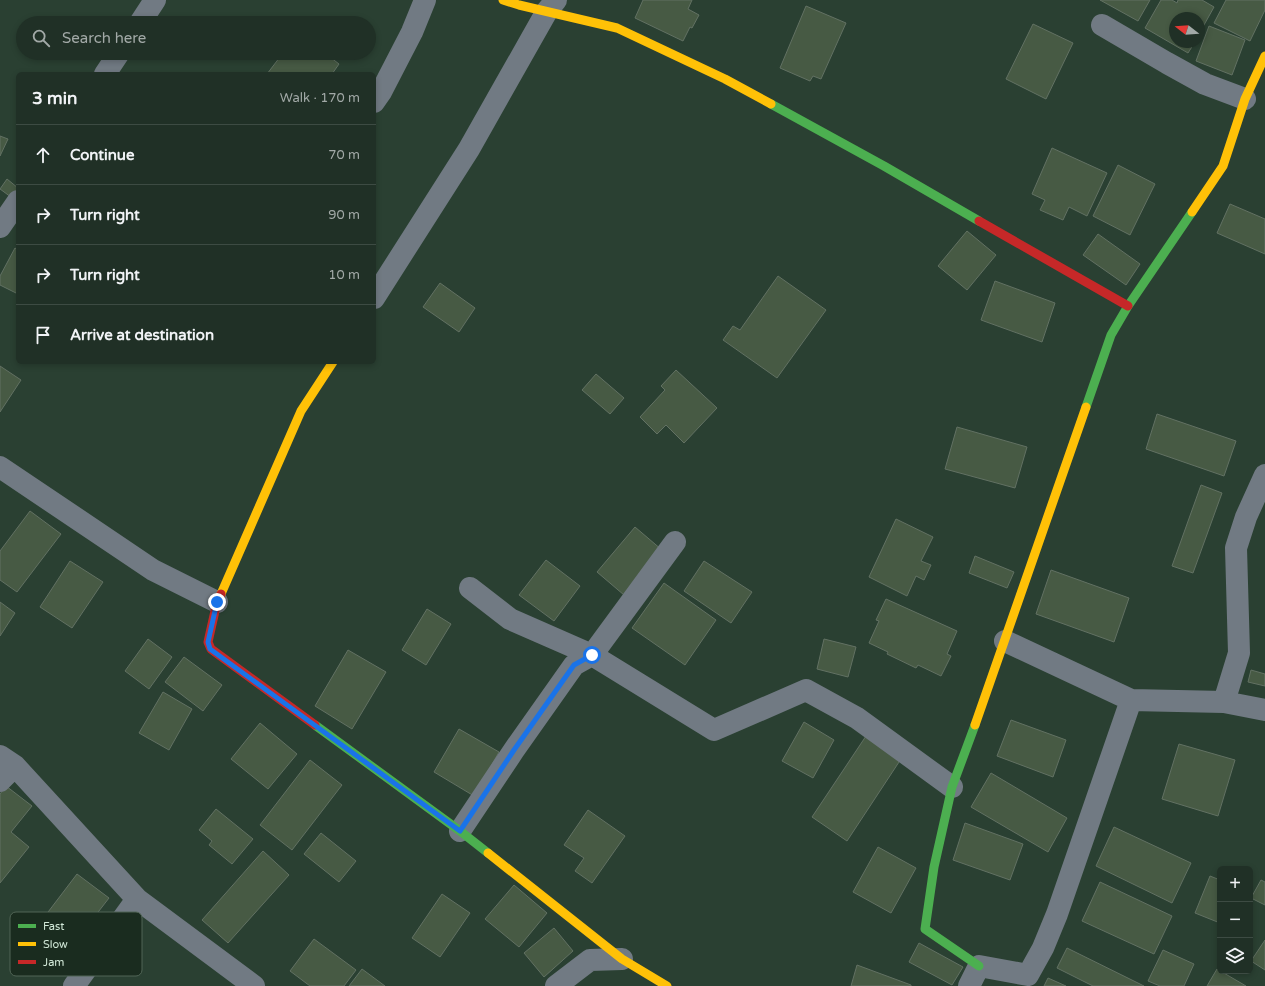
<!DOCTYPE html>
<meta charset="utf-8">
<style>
body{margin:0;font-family:"Varela Round",sans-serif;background:#2d3c32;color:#f1f3f6}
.controls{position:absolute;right:12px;bottom:12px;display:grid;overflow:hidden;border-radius:6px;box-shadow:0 2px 6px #0003}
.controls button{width:36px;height:36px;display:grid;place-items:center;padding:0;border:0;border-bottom:1px solid #3d4b43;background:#203026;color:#f1f3f6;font:20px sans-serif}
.compass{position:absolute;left:1169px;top:12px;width:36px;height:36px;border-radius:50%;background:#203026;box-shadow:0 2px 6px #0003;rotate:287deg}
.stop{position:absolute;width:12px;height:12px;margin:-9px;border:3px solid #1a73e8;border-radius:50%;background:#fff}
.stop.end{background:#1a73e8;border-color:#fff;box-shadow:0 1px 4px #0008}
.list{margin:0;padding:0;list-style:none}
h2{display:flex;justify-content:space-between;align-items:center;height:52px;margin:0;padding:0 16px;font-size:17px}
h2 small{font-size:13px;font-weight:400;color:#a2a9a7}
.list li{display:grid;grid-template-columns:26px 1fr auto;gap:12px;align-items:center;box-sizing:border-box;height:60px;padding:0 16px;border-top:1px solid #3d4b43}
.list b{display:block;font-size:15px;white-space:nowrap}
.list em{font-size:13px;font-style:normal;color:#a2a9a7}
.icon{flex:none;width:22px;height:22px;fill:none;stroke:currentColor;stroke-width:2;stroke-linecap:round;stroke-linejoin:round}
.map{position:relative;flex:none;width:1265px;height:986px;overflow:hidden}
.search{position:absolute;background:#203026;box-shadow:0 2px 6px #0003;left:16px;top:16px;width:360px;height:44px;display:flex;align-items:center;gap:10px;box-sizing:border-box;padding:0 14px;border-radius:22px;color:#a2a9a7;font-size:15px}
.panel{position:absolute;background:#203026;box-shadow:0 2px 6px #0003;left:16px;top:72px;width:360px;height:292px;border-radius:6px}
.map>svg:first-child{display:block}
.building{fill:#475a44;stroke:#627163}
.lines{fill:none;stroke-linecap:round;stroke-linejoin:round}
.street{stroke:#717a83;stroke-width:22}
.fast{stroke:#4caf50;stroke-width:9}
.slow{stroke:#ffc107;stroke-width:9}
.jam{stroke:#c62828;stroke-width:9}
.route{stroke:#1a73e8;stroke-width:5}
.key{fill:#1a2c1f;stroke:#516556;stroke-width:1}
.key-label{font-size:11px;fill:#d2e9d8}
</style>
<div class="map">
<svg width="1265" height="986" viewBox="0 0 1265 986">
<rect width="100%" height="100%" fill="#2a4032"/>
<path class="building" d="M 643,0 L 692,0 L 688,9 L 699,15 L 692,28 L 690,27 L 683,41 L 635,18 Z
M 1100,0 L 1150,0 L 1138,21 Z
M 1161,0 L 1172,0 L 1177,3 L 1178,0 L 1202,0 L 1214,7 L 1199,34 L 1199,18 L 1175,18 L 1175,42 L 1195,42 L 1188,53 L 1145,28 Z
M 1226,0 L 1265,0 L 1265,10 L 1250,41 L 1214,23 Z
M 806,6 L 846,23 L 821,79 L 813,76 L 810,81 L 780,68 Z
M 1033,24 L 1073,43 L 1046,99 L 1006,79 Z
M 1209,26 L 1245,40 L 1232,75 L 1196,61 Z
M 283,53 L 309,53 L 313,56 L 315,53 L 325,53 L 339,64 L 332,74 L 267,74 Z
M 0,136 L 8,139 L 0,156 Z
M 1052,148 L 1107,173 L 1087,216 L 1069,207 L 1063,220 L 1040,210 L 1045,200 L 1032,194 Z
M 1118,165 L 1155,184 L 1130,235 L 1093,216 Z
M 7,179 L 18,188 L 18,196 L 15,200 L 0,189 Z
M 1230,204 L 1265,219 L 1265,254 L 1217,233 Z
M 967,231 L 996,255 L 967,290 L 938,266 Z
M 1098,234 L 1140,264 L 1126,285 L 1083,255 Z
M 15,248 L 18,250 L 18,294 L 0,285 L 0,276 Z
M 778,276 L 826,310 L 777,378 L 723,340 L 733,326 L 740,330 Z
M 995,281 L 1055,303 L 1042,342 L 981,320 Z
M 440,283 L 475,308 L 459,332 L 423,307 Z
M 0,366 L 21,380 L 0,412 Z
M 676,370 L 717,408 L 684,443 L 666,425 L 657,434 L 640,417 L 665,390 L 661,386 Z
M 596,374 L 624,398 L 610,414 L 582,390 Z
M 1157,414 L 1236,441 L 1224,476 L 1146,449 Z
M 957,427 L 1027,447 L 1015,488 L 945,469 Z
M 1201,485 L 1222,493 L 1193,573 L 1172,566 Z
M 30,511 L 61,534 L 17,592 L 0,580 L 0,551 Z
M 896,519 L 933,537 L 921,561 L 931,565 L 924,580 L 916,576 L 907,596 L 869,577 Z
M 635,527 L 662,550 L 624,595 L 597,572 Z
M 975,556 L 1014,572 L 1007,588 L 969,573 Z
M 546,560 L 580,586 L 554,621 L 519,595 Z
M 70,561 L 103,582 L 72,628 L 40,607 Z
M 704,561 L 752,592 L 731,623 L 684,591 Z
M 1051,570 L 1129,598 L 1114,642 L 1036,614 Z
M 664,583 L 716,620 L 685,665 L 632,628 Z
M 886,599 L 957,631 L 947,654 L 951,656 L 941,676 L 918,665 L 916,668 L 887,654 L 888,652 L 869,643 L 879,621 L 876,620 Z
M 0,602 L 15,613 L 0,636 Z
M 427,609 L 451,624 L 426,665 L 402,650 Z
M 148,639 L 172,657 L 149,689 L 125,671 Z
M 824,639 L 856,647 L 848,677 L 817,669 Z
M 348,650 L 386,672 L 352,729 L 315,706 Z
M 184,657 L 222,685 L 203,711 L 165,682 Z
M 1251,670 L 1265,674 L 1265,686 L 1248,682 Z
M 163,692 L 192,709 L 169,750 L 139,733 Z
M 1011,720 L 1066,740 L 1053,777 L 997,756 Z
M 804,722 L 834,740 L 813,778 L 782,761 Z
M 260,723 L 297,754 L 268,789 L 231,759 Z
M 459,729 L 499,752 L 474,796 L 434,772 Z
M 866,736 L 901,759 L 847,841 L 812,817 Z
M 1179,744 L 1235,760 L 1218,816 L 1162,799 Z
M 310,760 L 342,785 L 292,850 L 260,825 Z
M 991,773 L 1067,818 L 1048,852 L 971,807 Z
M 6,786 L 32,806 L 11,832 L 29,847 L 0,883 L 0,794 Z
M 216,809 L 253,839 L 232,864 L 209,845 L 212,841 L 199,830 Z
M 588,810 L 625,836 L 592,883 L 575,871 L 584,858 L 564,845 Z
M 965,823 L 1023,844 L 1010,880 L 953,860 Z
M 1114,827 L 1191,863 L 1172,903 L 1096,866 Z
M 321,833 L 356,861 L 339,882 L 304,854 Z
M 878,847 L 916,868 L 891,913 L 853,892 Z
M 263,851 L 289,875 L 228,943 L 202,920 Z
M 77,874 L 109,898 L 57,965 L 26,941 Z
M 1210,876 L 1220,880 L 1220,923 L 1195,913 Z
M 1261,880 L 1265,882 L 1265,905 L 1251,898 Z
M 1100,882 L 1172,916 L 1154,954 L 1082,921 Z
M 514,885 L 547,913 L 519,947 L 485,919 Z
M 442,894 L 470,913 L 440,957 L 412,938 Z
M 554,928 L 573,951 L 544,977 L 524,953 Z
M 314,939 L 356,970 L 344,986 L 310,986 L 290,971 Z
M 1265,940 L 1265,970 L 1251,961 Z
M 919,943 L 963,967 L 952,985 L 909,962 Z
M 1067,948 L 1144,986 L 1093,986 L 1057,968 Z
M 1163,950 L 1194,964 L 1184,986 L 1160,986 L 1148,981 Z
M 857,965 L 911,985 L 911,986 L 851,986 Z
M 362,969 L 385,986 L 349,986 Z
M 1217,969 L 1246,986 L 1207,986 Z
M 1048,978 L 1066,986 L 1044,986 Z"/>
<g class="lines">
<path class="street" d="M 140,23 L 155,0
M 1102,25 L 1167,63 L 1205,84 L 1245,99
M 105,74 L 119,53
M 374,102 L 381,92 L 412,32 L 425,0
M 0,227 L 18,201
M 374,298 L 469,149 L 547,11 L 556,0
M 0,467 L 153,570 L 217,602
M 470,588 L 510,619 L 592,655 L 714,730 L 806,690 L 857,718 L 952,787
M 1005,641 L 1131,700 L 1224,702 L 1265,710
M 1224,702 L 1239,653 L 1236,548 L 1246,517 L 1265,475
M 0,756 L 15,766 L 137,899 L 254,986
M 0,781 L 15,766
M 460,831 L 514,750 L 574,665 L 592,655 L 675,542
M 74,986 L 137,899
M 556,986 L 590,960 L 622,959
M 969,986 L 979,966 L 1028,975 L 1043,948 L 1057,914 L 1131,700"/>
<path class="fast" d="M 771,104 L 884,166 L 979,221
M 1086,407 L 1111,335 L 1128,306 L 1192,212
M 315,725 L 460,831 L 488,853
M 975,725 L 952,787 L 934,867 L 925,929 L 979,966"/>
<path class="slow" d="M 503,0 L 519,5 L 617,28 L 725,79 L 771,104
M 1192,212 L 1223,166 L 1245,99 L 1265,56
M 221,594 L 301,411 L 333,362
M 975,725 L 1086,407
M 488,853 L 622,959 L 667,986"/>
<path class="jam" d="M 979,221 L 1128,306
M 221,594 L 217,602 L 208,642 L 211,649 L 315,725"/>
</g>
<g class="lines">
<path class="route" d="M 217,602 L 208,642 L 210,649 L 460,831 L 514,750 L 574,665 L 592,655"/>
</g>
<rect x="10" y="912" width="132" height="64" rx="6" class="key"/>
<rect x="18" y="924" width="18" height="4" fill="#4caf50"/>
<rect x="18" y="942" width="18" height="4" fill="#ffc107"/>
<rect x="18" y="960" width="18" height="4" fill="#c62828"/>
<g class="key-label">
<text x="43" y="930">Fast</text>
<text x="43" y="948">Slow</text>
<text x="43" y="966">Jam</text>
</g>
</svg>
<div class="controls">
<button>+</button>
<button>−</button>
<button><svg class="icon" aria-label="layers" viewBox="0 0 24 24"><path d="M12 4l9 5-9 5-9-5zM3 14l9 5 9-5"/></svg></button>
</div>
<svg class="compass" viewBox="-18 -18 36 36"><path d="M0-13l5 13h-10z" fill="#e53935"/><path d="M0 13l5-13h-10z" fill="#a2a9a7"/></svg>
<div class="stop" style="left:592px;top:655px"></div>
<div class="stop end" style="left:217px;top:602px"></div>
<div class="search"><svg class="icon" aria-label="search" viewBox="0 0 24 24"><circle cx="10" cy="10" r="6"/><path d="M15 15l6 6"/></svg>Search here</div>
<section class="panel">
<h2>3 min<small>Walk · 170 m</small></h2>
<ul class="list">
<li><svg class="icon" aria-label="ahead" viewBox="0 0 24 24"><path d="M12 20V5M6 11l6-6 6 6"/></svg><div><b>Continue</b></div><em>70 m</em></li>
<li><svg class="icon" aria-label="right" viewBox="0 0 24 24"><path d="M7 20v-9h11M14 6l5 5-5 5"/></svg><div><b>Turn right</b></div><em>90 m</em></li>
<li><svg class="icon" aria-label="right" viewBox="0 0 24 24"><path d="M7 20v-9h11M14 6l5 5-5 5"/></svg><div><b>Turn right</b></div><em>10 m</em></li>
<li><svg class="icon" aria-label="arrive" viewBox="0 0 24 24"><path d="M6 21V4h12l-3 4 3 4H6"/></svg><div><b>Arrive at destination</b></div></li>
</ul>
</section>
</div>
